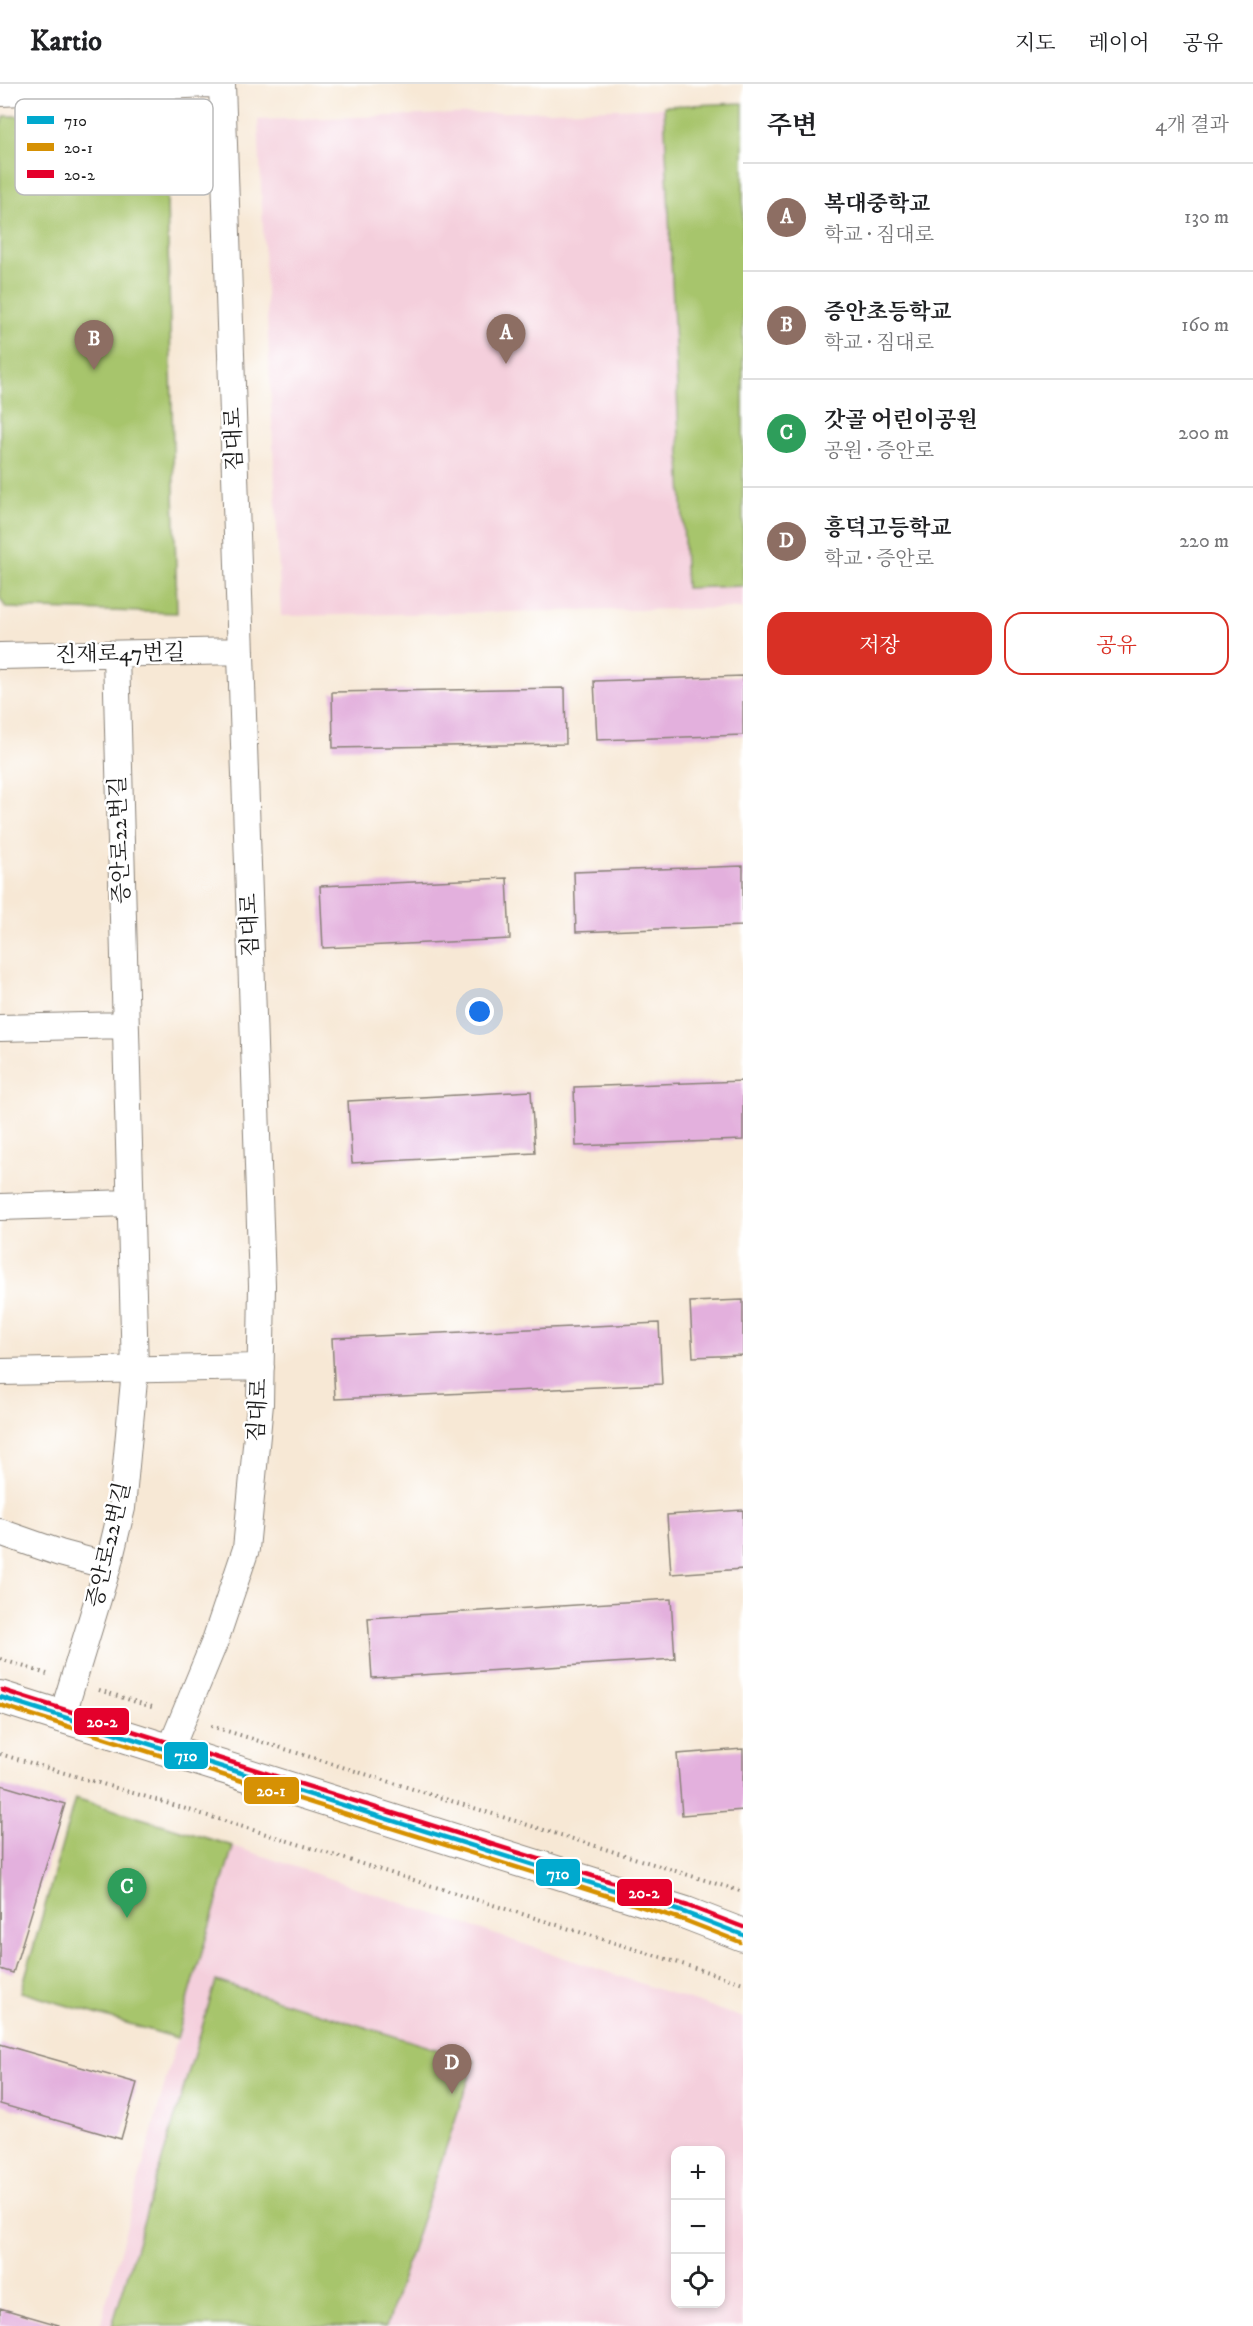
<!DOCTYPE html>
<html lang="ko">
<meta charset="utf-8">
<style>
body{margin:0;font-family:"IM FELL DW Pica","Noto Serif KR",serif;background:#f2f2f2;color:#202124}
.controls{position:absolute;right:18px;bottom:18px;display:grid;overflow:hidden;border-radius:12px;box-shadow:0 3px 9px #0003}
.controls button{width:54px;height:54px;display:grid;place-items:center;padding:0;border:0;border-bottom:2px solid #e0e0e0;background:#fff;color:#202124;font:30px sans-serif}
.you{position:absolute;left:480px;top:928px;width:21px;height:21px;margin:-15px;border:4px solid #fff;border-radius:50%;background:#1a73e8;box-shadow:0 0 0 9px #1a73e833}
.badge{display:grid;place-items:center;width:39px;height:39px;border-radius:50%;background:#d93025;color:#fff;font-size:20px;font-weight:700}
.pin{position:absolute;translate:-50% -50px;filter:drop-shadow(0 2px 3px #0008)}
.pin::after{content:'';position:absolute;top:32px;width:21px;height:18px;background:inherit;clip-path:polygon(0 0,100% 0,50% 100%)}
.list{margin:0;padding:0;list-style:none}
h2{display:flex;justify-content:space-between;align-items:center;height:78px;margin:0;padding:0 24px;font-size:26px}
h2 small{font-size:20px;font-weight:400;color:#757577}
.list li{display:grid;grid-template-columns:39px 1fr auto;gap:18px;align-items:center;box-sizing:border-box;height:108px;padding:0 24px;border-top:2px solid #e0e0e0}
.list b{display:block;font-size:22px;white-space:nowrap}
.list p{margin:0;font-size:20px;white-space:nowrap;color:#757577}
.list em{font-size:20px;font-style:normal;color:#757577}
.actions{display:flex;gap:12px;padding:18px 24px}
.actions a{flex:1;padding:14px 0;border:2px solid #d93025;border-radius:18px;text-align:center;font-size:21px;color:#d93025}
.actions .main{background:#d93025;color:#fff}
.icon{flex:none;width:33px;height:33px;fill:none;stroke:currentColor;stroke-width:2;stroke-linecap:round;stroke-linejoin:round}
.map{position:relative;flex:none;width:743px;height:2242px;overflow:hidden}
header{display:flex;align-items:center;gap:36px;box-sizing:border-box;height:84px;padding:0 30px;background:#fff;border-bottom:2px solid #e0e0e0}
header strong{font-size:28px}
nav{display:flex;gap:33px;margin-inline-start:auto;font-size:21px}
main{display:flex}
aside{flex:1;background:#fff}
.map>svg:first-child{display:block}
.built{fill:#f4cfdc;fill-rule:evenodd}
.green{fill:#a7c56c;stroke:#627044;stroke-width:1.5}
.building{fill:#e3b0dd}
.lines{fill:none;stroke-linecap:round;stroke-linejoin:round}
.minor-casing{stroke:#8a8278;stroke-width:28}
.tertiary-casing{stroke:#8a8278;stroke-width:34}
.path{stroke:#8a8278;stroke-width:4;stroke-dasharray:1.5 4.5;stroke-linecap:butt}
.minor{stroke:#fff;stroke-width:26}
.tertiary{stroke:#fff;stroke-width:32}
.bus-1-casing{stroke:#fff;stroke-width:9}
.bus-2-casing{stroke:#fff;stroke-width:9}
.bus-3-casing{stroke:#fff;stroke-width:9}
.bus-1{stroke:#00a9ce;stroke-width:4.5}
.bus-2{stroke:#d69104;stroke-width:4.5}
.bus-3{stroke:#e4002b;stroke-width:4.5}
.labels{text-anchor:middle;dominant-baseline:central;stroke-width:5;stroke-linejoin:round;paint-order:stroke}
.street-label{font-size:22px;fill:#1c1c1c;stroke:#fff}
.key{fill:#fff;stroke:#bbb;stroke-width:1.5}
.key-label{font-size:16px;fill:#1c1c1c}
.line-badge{stroke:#fff;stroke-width:2}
.badge-label{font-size:16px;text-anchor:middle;font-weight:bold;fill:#fff}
</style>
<header>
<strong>Kartio</strong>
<nav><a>지도</a><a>레이어</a><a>공유</a></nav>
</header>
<main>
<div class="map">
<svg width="743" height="2242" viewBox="0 0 743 2242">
<rect width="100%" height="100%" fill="#fff"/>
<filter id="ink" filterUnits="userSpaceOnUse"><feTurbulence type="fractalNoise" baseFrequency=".0167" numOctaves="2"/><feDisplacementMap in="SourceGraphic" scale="12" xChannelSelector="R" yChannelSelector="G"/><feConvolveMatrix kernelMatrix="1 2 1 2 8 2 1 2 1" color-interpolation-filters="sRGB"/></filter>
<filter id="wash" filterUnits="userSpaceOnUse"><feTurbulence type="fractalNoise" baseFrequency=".008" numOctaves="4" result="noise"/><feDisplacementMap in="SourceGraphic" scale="24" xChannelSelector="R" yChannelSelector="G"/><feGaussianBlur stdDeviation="1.35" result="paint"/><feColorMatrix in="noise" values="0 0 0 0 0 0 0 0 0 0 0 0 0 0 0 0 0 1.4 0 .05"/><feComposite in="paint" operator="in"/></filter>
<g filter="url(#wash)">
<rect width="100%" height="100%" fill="#f7e8d5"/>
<path class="built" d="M 743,21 L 743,524 L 281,532 L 258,36 Z
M 233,1762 L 743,1934 L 743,2242 L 100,2242 L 177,1954 ZM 676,2066 L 720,2066 L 720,2220 L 676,2220 Z"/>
<path class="green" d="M 743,19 L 743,502 L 686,504 L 664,22 Z
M 5,32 L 165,33 L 177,529 L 6,524 L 0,514 L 0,42 Z
M 75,1714 L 233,1762 L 177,1954 L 21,1908 Z
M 216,1897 L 475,1977 L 386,2242 L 112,2242 Z"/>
<g id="blocks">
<path class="building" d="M 743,592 L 743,651 L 597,656 L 594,597 Z
M 565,604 L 566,660 L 333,664 L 332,608 Z
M 743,782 L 743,842 L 576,848 L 574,788 Z
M 507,794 L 510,855 L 323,864 L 320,802 Z
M 743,997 L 743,1056 L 576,1062 L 574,1003 Z
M 531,1007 L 535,1069 L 352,1079 L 348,1017 Z
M 743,1216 L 743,1271 L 693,1273 L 690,1218 Z
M 659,1239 L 662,1300 L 335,1315 L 332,1254 Z
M 743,1426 L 743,1485 L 671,1490 L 667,1431 Z
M 671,1515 L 675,1575 L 372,1594 L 368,1534 Z
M 743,1665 L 743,1726 L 682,1731 L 677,1670 Z
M 1,1701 L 65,1720 L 13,1889 L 0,1885 Z
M 0,1960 L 137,1999 L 121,2055 L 0,2020 Z
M 0,2224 L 59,2241 L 59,2242 L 0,2242 Z"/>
</g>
</g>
<g filter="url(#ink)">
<use href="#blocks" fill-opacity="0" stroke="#8a8278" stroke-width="1.5"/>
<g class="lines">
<g class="minor-casing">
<path id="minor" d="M 0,9 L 210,0
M 0,572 L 241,567
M 0,944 L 125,941
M 0,1123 L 130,1119
M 0,1288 L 261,1283
M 0,1448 L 60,1469 L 108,1482
M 62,1633 L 108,1482 L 122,1424 L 135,1286 L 116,570
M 170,1666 L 215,1557 L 246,1465 L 260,1320 L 262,1201 L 222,0"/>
</g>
<g class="tertiary-casing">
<path id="tertiary" d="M 0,1613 L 686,1829 L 743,1851"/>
</g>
<path class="path" d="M 0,1575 L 47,1590
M 99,1606 L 155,1624
M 211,1642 L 743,1808
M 0,1670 L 157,1716 L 743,1899"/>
<use href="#minor" class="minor"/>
<use href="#tertiary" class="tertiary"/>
<g class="bus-1-casing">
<path id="bus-1" d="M 0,1613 L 686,1829 L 743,1851"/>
</g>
<g class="bus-2-casing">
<path id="bus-2" d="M 0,1621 L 684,1836 L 740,1858"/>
</g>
<g class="bus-3-casing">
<path id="bus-3" d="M 2,1606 L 688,1822 L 743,1843"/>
</g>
<use href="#bus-1" class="bus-1"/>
<use href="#bus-2" class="bus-2"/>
<use href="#bus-3" class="bus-3"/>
</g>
</g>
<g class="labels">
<g class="street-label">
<text transform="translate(234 355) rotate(-92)">짐대로</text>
<text transform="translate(120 570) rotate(-1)">진재로47번길</text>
<text transform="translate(120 756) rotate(-92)">증안로22번길</text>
<text transform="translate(250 841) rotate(-92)">짐대로</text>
<text transform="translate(258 1326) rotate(-87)">짐대로</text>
<text transform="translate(109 1461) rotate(-77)">증안로22번길</text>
</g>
</g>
<rect x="15" y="15" width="198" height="96" rx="9" class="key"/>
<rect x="27" y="32" width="27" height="8" fill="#00a9ce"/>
<rect x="27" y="59" width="27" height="8" fill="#d69104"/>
<rect x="27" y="86" width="27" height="8" fill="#e4002b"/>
<g class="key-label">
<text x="64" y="42">710</text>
<text x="64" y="69">20-1</text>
<text x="64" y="96">20-2</text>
</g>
<g class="line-badge">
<rect x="73" y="1623" width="57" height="29" rx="6" fill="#e4002b"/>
<rect x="163" y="1657" width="46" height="29" rx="6" fill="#00a9ce"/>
<rect x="243" y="1692" width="57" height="29" rx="6" fill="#d69104"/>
<rect x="535" y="1774" width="46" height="29" rx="6" fill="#00a9ce"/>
<rect x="616" y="1794" width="57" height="29" rx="6" fill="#e4002b"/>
</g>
<g class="badge-label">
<text x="102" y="1643">20-2</text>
<text x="186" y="1677">710</text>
<text x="271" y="1712">20-1</text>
<text x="558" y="1795">710</text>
<text x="644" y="1814">20-2</text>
</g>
</svg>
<div class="controls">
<button>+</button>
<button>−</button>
<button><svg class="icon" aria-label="locate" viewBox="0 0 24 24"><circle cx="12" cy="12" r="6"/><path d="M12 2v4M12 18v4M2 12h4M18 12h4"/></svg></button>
</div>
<div class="you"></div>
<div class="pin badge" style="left:506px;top:280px;background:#8d6e63">A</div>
<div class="pin badge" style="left:94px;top:286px;background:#8d6e63">B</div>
<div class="pin badge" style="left:127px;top:1834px;background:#2e9e5b">C</div>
<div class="pin badge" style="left:452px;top:2010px;background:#8d6e63">D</div>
</div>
<aside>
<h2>주변<small>4개 결과</small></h2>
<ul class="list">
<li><span class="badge" style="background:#8d6e63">A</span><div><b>복대중학교</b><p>학교 · 짐대로</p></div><em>130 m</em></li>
<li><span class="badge" style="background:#8d6e63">B</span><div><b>증안초등학교</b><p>학교 · 짐대로</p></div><em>160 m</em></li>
<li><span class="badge" style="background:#2e9e5b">C</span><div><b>갓골 어린이공원</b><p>공원 · 증안로</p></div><em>200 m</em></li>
<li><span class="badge" style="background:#8d6e63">D</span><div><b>흥덕고등학교</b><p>학교 · 증안로</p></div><em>220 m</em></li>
</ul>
<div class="actions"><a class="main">저장</a><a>공유</a></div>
</aside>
</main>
